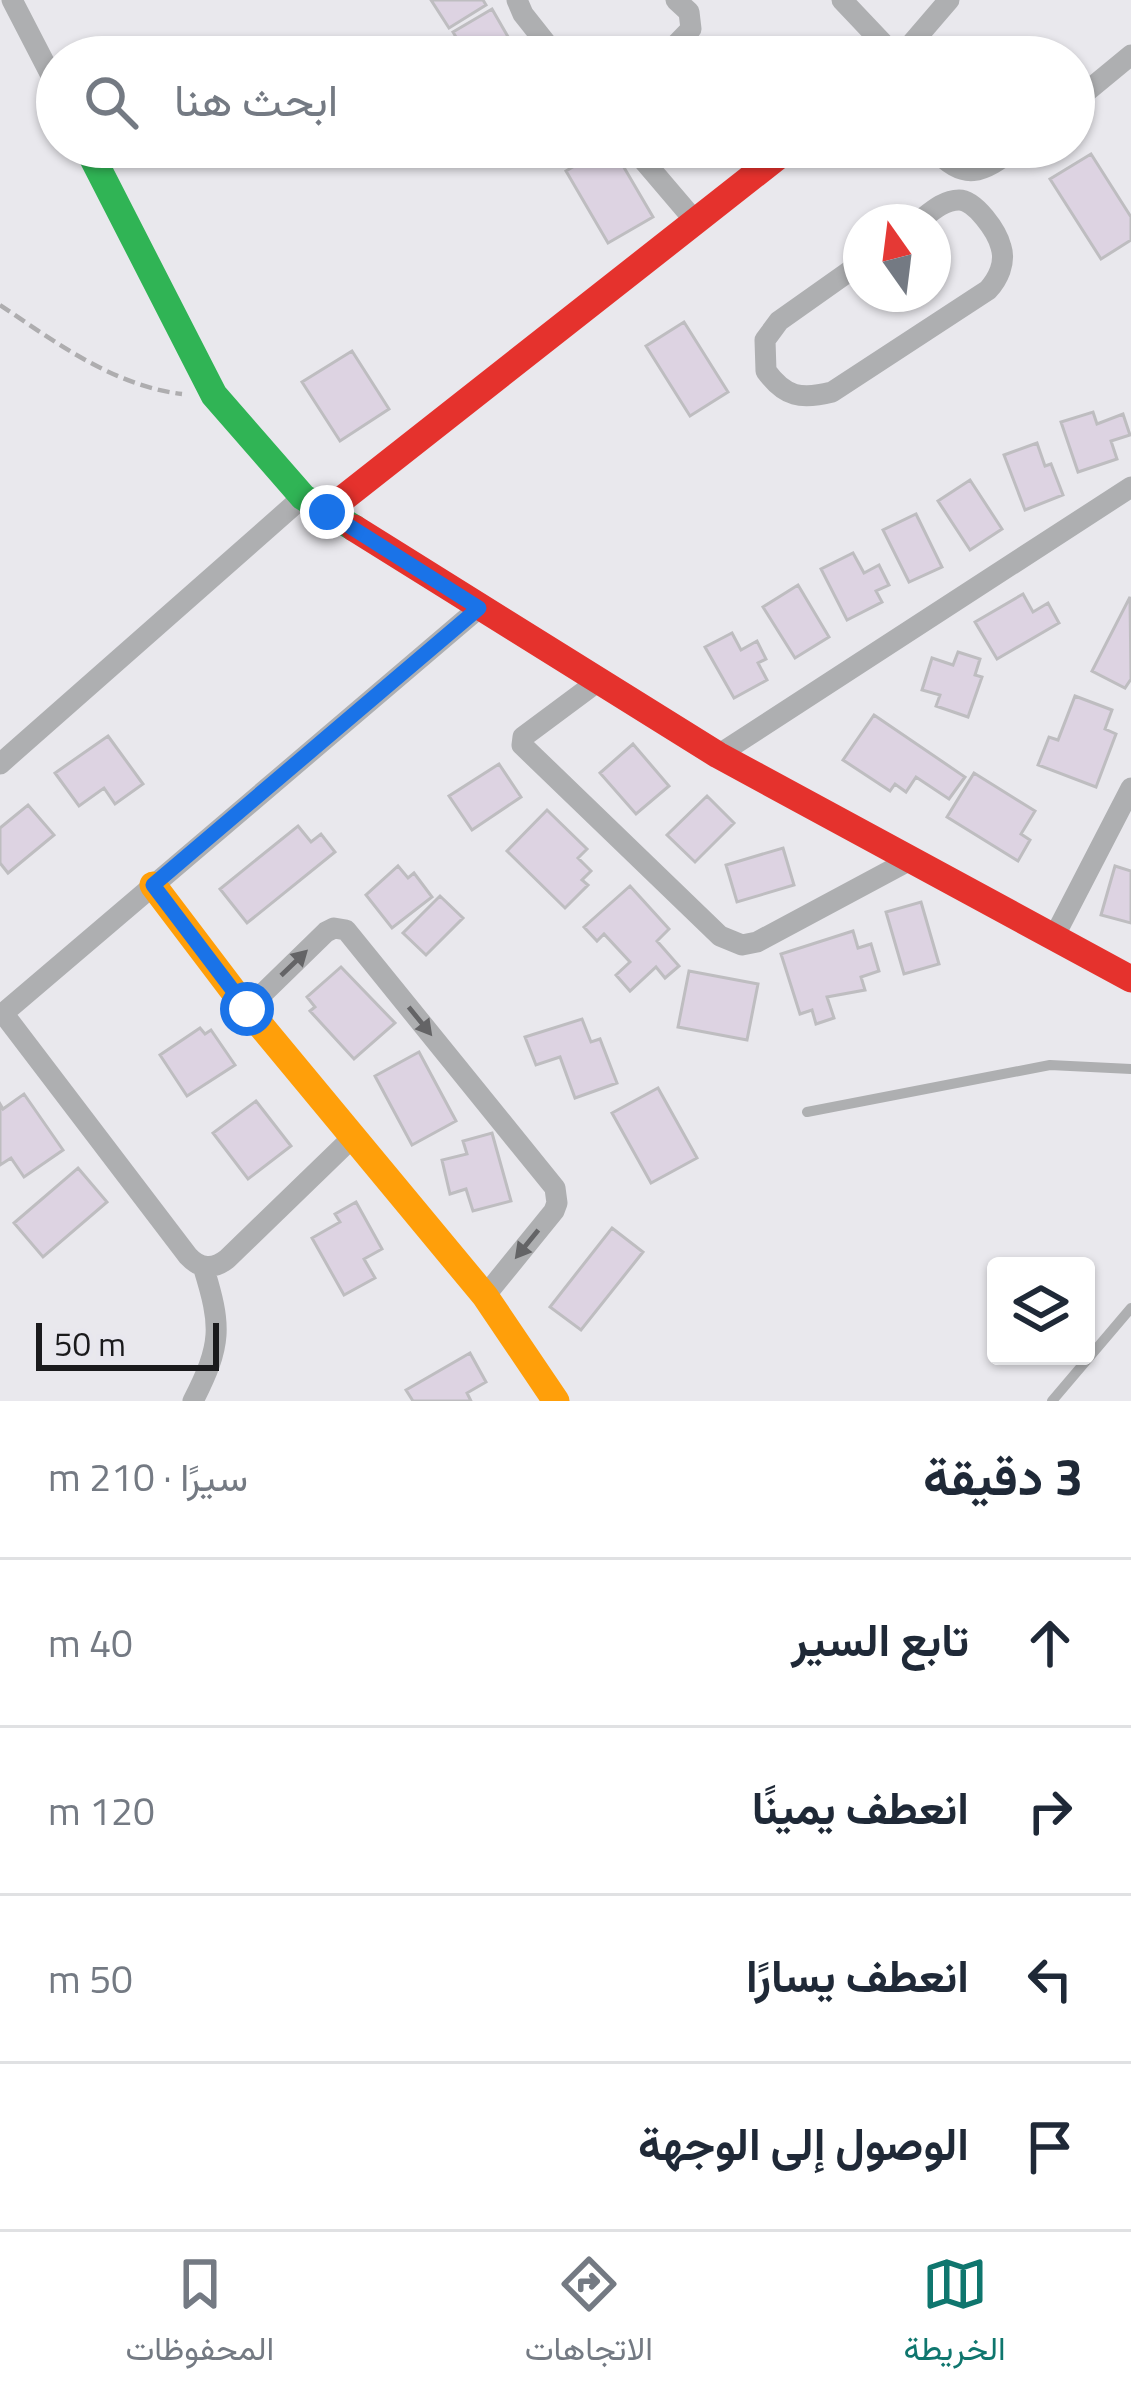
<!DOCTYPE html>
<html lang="ar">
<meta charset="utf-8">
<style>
body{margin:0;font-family:"Titillium Web",Vazirmatn,sans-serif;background:#f2f2f3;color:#1f2937;direction:rtl}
.controls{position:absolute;right:36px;bottom:36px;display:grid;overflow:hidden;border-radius:12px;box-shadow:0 3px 9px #0004}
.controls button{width:108px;height:108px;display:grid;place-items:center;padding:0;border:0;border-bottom:3px solid #e0e1e3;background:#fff;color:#1f2937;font:60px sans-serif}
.compass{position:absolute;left:843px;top:204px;width:108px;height:108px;border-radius:50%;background:#fff;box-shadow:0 3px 9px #0004;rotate:346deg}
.scale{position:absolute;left:36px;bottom:30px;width:183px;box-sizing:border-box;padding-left:12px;border:6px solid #1a1a1c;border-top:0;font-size:33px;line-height:42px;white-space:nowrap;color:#1a1a1c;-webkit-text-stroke:9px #e8e7ee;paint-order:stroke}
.stop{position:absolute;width:36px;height:36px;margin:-27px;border:9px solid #1a73e8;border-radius:50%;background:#fff}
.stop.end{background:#1a73e8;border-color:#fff;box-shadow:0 3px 12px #0008}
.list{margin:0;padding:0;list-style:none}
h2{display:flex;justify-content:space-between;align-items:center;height:156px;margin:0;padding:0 48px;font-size:51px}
h2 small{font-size:39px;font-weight:400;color:#747a83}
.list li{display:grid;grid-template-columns:78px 1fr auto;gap:36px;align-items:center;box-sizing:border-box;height:168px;padding:0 48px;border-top:3px solid #e0e1e3}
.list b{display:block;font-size:45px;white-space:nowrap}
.list em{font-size:39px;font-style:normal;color:#747a83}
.icon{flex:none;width:66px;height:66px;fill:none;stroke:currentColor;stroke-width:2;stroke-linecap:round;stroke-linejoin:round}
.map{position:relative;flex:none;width:1131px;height:1401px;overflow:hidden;direction:ltr}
.search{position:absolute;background:#fff;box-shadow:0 3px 9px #0004;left:36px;right:36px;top:36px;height:132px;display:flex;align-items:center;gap:30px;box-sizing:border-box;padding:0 42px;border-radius:66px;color:#747a83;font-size:45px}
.sheet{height:828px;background:#fff}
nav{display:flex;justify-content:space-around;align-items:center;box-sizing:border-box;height:168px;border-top:3px solid #e0e1e3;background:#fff;font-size:33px;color:#747a83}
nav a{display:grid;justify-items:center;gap:6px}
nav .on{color:#0f766e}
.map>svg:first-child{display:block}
.building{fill:#ddd3e2;stroke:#bebdc0;stroke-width:3}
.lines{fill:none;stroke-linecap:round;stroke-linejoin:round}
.path{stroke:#aeadaf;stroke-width:4.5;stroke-dasharray:12 6;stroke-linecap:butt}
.lane{stroke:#aeafb1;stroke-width:10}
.street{stroke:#aeafb1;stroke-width:21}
.fast{stroke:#30b455;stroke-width:27}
.slow{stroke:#ff9f0a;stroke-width:27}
.jam{stroke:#e5322d;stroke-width:27}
.oneway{fill:#646466}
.route{stroke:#1a73e8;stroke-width:15}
</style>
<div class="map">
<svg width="1131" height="1401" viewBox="0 0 1131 1401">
<rect width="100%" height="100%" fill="#e9e8ed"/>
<path class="building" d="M 431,0 L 483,0 L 486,5 L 449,28 Z
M 492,9 L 511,42 L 485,57 L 468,57 L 453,32 Z
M 606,147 L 612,147 L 653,217 L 608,243 L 566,171 Z
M 1091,154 L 1131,217 L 1131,240 L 1101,259 L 1050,179 Z
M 684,322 L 728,392 L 690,416 L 646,346 Z
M 352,351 L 389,409 L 340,441 L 302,382 Z
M 1093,412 L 1097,424 L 1123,414 L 1130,435 L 1111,441 L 1117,459 L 1078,472 L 1061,422 Z
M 1037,443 L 1045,466 L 1051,464 L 1063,495 L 1025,510 L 1004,455 Z
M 970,480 L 1002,529 L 970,550 L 938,501 Z
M 916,514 L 942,567 L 909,582 L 883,530 Z
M 853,553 L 864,573 L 879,565 L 889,585 L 876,591 L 882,602 L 847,620 L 821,569 Z
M 798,585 L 829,637 L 795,658 L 763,607 Z
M 1023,594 L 1033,612 L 1048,603 L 1059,623 L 997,659 L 975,622 Z
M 1130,597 L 1131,679 L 1125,688 L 1092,671 Z
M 732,633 L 741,650 L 757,641 L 766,659 L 758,663 L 767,680 L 734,698 L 705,647 Z
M 958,652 L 980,659 L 975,675 L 982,677 L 968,717 L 936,706 L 940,695 L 922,690 L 932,658 L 953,665 Z
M 1075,696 L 1112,710 L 1105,729 L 1116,734 L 1096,787 L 1038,765 L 1049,737 L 1058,740 Z
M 874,715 L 965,777 L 949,799 L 916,777 L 906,792 L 895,784 L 890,791 L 843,760 Z
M 108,736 L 143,784 L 115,804 L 104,788 L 79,806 L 55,773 Z
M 633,744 L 669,786 L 636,814 L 600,773 Z
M 499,764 L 521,797 L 472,830 L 449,796 Z
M 974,773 L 1035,811 L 1021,834 L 1030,840 L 1018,861 L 947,817 Z
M 707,796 L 734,823 L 695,862 L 667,835 Z
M 28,805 L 54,835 L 8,873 L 0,863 L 0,828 Z
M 547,810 L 587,849 L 578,858 L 591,871 L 582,880 L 588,885 L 565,908 L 507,851 Z
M 298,826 L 311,842 L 321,834 L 335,852 L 247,923 L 220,889 Z
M 783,848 L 794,885 L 737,902 L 726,865 Z
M 398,866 L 408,878 L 414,873 L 432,897 L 392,928 L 366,895 Z
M 1115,866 L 1131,871 L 1131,923 L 1101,915 Z
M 630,886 L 669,929 L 657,941 L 679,966 L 665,978 L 656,967 L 630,991 L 616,975 L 630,962 L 604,934 L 597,941 L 584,927 Z
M 440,896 L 463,918 L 426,955 L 403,933 Z
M 921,902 L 939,964 L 904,974 L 886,912 Z
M 853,931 L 858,948 L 871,944 L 879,971 L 861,977 L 865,990 L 827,997 L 834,1018 L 816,1024 L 812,1010 L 800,1014 L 781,954 Z
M 341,967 L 395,1023 L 354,1059 L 310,1011 L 315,1007 L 307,997 Z
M 689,971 L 758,984 L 747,1040 L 678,1027 Z
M 582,1019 L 591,1042 L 600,1039 L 617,1083 L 575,1098 L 560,1057 L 536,1065 L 525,1037 Z
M 200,1028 L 205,1034 L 211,1030 L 235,1065 L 187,1096 L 160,1055 Z
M 419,1052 L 456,1121 L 412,1145 L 375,1076 Z
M 658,1088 L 697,1158 L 651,1183 L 612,1113 Z
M 24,1094 L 63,1150 L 24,1177 L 11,1158 L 0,1165 L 0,1104 L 3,1109 Z
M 256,1101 L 291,1146 L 248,1179 L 213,1133 Z
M 492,1133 L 511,1201 L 473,1211 L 466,1189 L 450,1194 L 442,1160 L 467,1154 L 463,1141 Z
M 78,1168 L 107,1202 L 43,1257 L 14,1223 Z
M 356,1202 L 382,1249 L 364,1259 L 375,1278 L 344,1295 L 312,1238 L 340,1222 L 335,1214 Z
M 612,1228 L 643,1252 L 581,1330 L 550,1307 Z
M 470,1353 L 486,1382 L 467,1393 L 471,1401 L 413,1401 L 406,1390 Z"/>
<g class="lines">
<path class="path" d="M 0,305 C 55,342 114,386 182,394"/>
<path class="lane" d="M 807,1112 L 1050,1065 L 1131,1069
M 1052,1401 L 1131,1308"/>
<path class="street" d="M 12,0 L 57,87
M 517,0 L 523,14 L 557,57
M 842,0 L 896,57
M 664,57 L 691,29 L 689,12 L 676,0
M 900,57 L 949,0
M 1074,102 L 1131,55
M 632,147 L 695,221
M 932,147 C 965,183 981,174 1017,147
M 861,263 L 779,321 L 765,340 L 766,371 C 785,397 801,400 832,392 L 988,290 C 998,279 1006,263 1001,247 C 997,231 975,200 959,200 C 943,200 930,213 918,222
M 597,682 L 523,737 L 522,745 L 720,936 L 742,945 L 757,942 L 912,859
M 718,755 L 1131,487
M 0,764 L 303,497
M 1054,937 L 1131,788
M 247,1009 L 326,932 L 334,928 L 346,930 L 555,1188 L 557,1203 L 554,1211 L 485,1296
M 3,1013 L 188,1256 C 200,1269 213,1270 227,1259 L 353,1137
M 0,1016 L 479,608
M 193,1401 C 222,1344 222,1327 203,1266"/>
<path class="fast" d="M 87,147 L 214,395 L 303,497 L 354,528"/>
<path class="slow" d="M 153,885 L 247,1009 L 485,1296 L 556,1401"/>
<path class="jam" d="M 327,511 L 790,147
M 354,528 L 718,755 L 1131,979"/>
</g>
<defs><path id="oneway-solid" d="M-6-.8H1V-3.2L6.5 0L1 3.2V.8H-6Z" transform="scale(3)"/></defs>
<g class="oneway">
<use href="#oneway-solid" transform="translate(294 963) rotate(-44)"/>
<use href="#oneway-solid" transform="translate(420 1021) rotate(51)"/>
<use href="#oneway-solid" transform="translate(527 1244) rotate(129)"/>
</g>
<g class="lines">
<path class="route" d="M 247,1009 L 153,885 L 479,608 L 327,512"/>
</g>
</svg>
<div class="controls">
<button><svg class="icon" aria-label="layers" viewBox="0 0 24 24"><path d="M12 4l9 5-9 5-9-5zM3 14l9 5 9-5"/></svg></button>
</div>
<svg class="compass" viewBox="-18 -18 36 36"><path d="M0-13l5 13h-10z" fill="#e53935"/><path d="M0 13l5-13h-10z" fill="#747a83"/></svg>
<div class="scale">50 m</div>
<div class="stop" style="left:247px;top:1009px"></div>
<div class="stop end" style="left:327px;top:512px"></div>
<div class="search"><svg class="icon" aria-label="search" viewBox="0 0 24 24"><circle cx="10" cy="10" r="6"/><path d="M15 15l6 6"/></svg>ابحث هنا</div>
</div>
<section class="sheet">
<h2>3 دقيقة<small>سيرًا · 210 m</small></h2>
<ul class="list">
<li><svg class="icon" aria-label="ahead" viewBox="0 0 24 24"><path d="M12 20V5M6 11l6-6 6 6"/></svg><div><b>تابع السير</b></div><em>40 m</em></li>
<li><svg class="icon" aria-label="right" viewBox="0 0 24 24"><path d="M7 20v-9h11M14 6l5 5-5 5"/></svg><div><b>انعطف يمينًا</b></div><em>120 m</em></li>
<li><svg class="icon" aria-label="left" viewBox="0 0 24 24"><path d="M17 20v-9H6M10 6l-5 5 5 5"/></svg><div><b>انعطف يسارًا</b></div><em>50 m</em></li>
<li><svg class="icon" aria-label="arrive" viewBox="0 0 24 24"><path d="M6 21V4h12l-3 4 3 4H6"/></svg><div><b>الوصول إلى الوجهة</b></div></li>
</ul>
</section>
<nav>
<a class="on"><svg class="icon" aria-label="map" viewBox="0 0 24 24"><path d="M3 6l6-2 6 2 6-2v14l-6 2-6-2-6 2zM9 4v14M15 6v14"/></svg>الخريطة</a>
<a><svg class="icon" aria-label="directions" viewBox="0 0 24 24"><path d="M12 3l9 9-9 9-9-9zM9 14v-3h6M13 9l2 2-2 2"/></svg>الاتجاهات</a>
<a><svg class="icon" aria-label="saved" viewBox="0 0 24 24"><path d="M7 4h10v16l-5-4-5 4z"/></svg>المحفوظات</a>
</nav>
